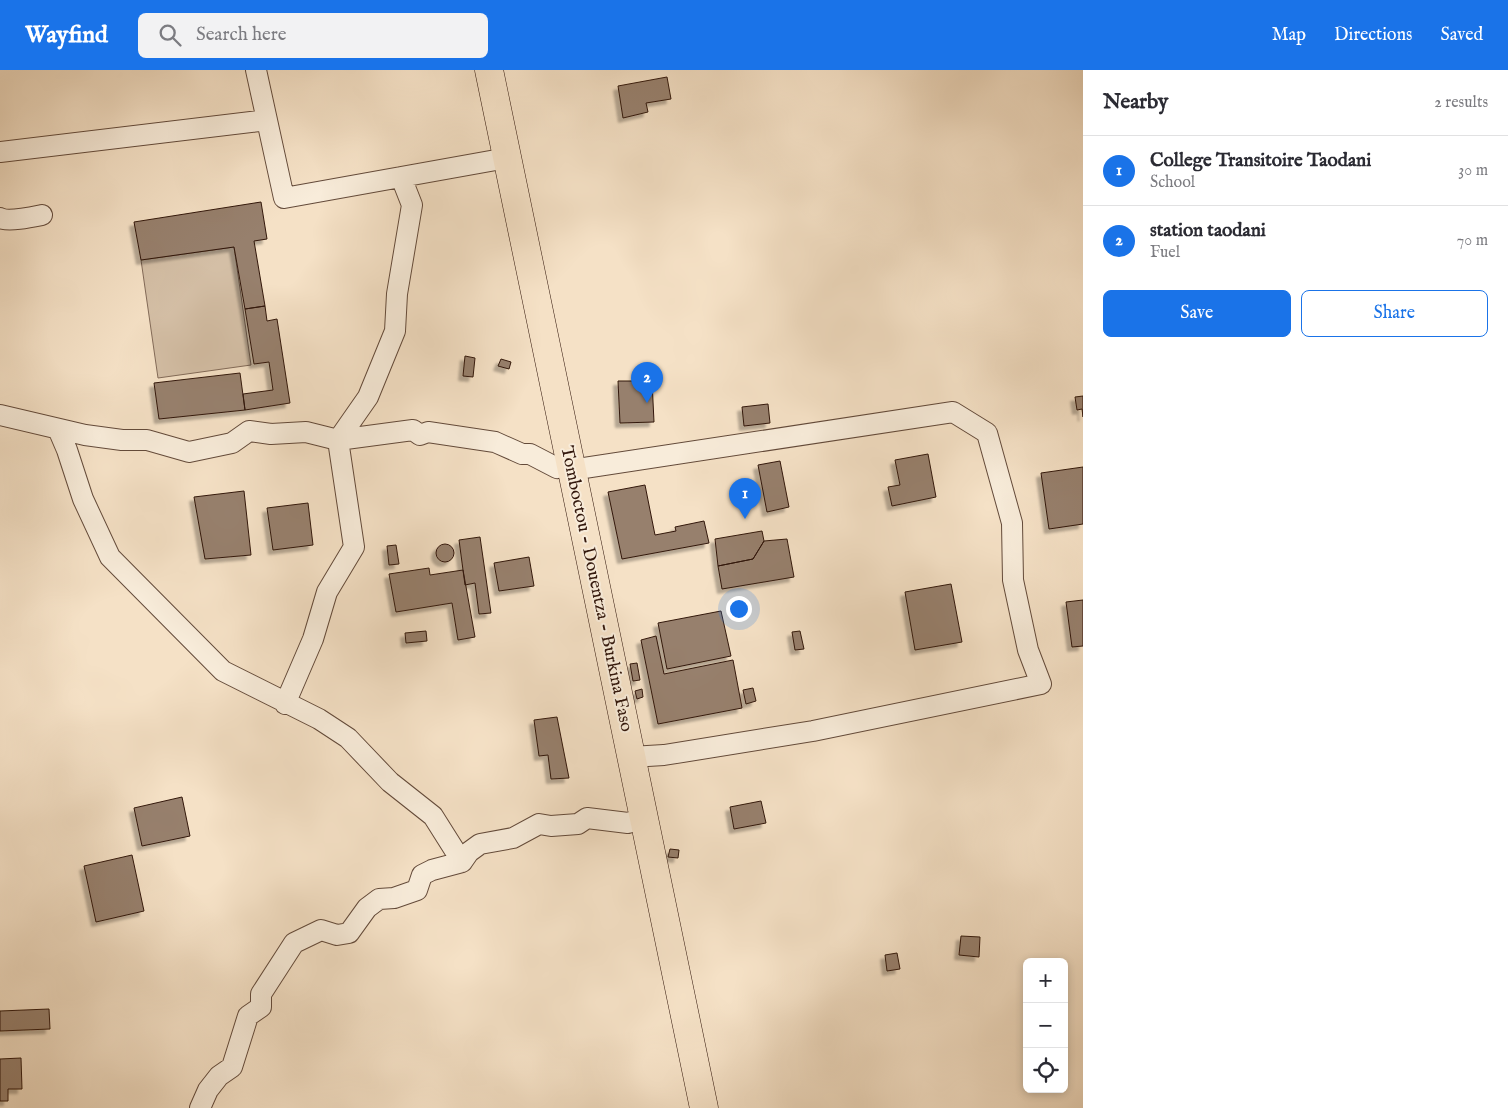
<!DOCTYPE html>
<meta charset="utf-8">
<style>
body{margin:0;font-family:"IM FELL English",serif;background:#f2f2f3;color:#2b2b33}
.controls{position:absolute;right:15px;bottom:15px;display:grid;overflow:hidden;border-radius:8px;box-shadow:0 2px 8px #0003}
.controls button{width:45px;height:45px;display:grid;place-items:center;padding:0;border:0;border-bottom:1px solid #e1e1e2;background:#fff;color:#2b2b33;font:25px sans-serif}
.you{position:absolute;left:738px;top:538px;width:18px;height:18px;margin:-12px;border:4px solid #fff;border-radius:50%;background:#1a73e8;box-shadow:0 0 0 8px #1a73e833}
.badge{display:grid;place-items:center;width:32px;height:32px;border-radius:50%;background:#1a73e8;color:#fff;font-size:16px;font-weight:700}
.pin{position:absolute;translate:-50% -41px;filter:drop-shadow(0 1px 2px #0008)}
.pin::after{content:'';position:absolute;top:26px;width:18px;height:15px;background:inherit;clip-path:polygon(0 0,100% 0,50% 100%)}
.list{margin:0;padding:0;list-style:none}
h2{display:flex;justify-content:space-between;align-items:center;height:65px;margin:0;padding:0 20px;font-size:21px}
h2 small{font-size:16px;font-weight:400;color:#7c7c81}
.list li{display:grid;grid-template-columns:32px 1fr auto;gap:15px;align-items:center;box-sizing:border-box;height:70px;padding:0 20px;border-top:1px solid #e1e1e2}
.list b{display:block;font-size:19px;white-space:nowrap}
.list p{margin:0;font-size:16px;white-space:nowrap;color:#7c7c81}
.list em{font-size:16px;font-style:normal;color:#7c7c81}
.actions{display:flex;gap:10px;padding:15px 20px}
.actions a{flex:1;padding:11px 0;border:1px solid #1a73e8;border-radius:8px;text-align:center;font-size:18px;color:#1a73e8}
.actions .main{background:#1a73e8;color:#fff}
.icon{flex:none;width:28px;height:28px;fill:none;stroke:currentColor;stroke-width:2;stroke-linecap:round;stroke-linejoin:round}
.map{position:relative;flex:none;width:1083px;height:1038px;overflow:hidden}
header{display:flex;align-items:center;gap:30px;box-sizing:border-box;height:70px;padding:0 25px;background:#1a73e8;color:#fff}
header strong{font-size:24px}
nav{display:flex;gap:28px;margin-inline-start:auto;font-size:18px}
.search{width:350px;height:45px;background:#f2f2f3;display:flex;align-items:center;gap:12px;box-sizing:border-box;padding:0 18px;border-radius:8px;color:#7c7c81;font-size:19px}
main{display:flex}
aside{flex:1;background:#fff}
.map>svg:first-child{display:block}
.green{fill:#d4bfa6;stroke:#836b59}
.building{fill:#97806d;stroke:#32170c;filter:url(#shadow)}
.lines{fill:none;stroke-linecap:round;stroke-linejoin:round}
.street-casing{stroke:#634a3a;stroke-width:22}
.primary-casing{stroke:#32170c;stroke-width:29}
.street{stroke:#f8ecda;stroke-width:20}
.primary{stroke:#f5e1c6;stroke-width:28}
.labels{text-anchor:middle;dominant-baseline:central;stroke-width:4;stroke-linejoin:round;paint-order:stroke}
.street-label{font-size:18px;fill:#32170c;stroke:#f8ecda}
</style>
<header>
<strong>Wayfind</strong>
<div class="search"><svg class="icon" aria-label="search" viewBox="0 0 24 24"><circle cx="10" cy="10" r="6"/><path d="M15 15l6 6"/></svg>Search here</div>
<nav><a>Map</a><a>Directions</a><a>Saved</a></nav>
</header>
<main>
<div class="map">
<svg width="1083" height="1038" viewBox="0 0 1083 1038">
<defs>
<filter id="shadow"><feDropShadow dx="-4.5" dy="4.5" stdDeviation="1" flood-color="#0004"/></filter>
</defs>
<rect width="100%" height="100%" fill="#f5e1c6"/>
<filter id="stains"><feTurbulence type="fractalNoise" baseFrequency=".004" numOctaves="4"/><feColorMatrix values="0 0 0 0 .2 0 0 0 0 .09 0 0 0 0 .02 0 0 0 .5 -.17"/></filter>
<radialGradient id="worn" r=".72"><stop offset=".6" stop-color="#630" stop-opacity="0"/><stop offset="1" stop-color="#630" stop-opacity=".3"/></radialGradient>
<path class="green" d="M 234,177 L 251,295 L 158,308 L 141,190 Z"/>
<path class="building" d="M 667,7 L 671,29 L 646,33 L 648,42 L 623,48 L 618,16 Z
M 261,132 L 267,169 L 254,171 L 265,236 L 245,239 L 234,177 L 141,190 L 134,152 Z
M 265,236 L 267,251 L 277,249 L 290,333 L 245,340 L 243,324 L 273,320 L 269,292 L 254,294 L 245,239 Z
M 465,286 L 475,288 L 473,307 L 463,306 Z
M 501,289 L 511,292 L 509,299 L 498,296 Z
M 240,303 L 245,340 L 159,349 L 154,313 Z
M 618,311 L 652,311 L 654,352 L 620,353 Z
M 1083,326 L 1083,347 L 1082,339 L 1077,340 L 1075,327 Z
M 768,334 L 770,353 L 744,356 L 742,337 Z
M 928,384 L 936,427 L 892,436 L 888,417 L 900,415 L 895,390 Z
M 780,391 L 789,437 L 767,442 L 758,395 Z
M 1083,397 L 1083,454 L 1049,459 L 1041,403 Z
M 645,415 L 655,465 L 676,461 L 675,457 L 704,451 L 709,473 L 622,489 L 608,422 Z
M 244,421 L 251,485 L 205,489 L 194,427 Z
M 308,433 L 313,475 L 273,480 L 267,438 Z
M 762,461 L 764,471 L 753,489 L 718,496 L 715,469 Z
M 480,467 L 491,543 L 479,544 L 475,513 L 465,515 L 459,470 Z
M 787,469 L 794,507 L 722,519 L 718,496 L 753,489 L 764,471 Z
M436 483a9 9 0 1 1 18 0a9 9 0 1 1-18 0Z
M 396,475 L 399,494 L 389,495 L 387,476 Z
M 529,487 L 534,516 L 499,521 L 494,493 Z
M 429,498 L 430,505 L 463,500 L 475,567 L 458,570 L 452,533 L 396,542 L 389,504 Z
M 951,514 L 962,572 L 915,580 L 905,522 Z
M 1083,530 L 1083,576 L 1072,577 L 1066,532 Z
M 721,541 L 731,586 L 667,599 L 658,553 Z
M 426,561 L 427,571 L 406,573 L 405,563 Z
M 800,561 L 804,579 L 795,580 L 792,562 Z
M 656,566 L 664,604 L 733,590 L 742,638 L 658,654 L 641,570 Z
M 637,593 L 640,610 L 633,611 L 630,594 Z
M 753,618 L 756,631 L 746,634 L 743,620 Z
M 642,619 L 643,627 L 637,629 L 635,621 Z
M 557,647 L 569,708 L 551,709 L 548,685 L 539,686 L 534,650 Z
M 182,727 L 190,766 L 142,776 L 134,738 Z
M 761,731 L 766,753 L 734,759 L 730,737 Z
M 670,779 L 679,780 L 678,788 L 668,787 Z
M 132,785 L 144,841 L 96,852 L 84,796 Z
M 961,866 L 980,867 L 979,887 L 959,885 Z
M 897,883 L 900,899 L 887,901 L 885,885 Z
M 49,939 L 50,959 L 0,961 L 0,941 Z
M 21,988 L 22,1019 L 8,1019 L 8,1031 L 0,1031 L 0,989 Z"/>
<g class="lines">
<g class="street-casing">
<path id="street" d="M 256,0 L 284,128 L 507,88
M 0,82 L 267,50
M 0,148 C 8,152 32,147 42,145
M 0,345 L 85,365 L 122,370 L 147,370 L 189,382 L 232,373 L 249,361 L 271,364 L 306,362 L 338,370 L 413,360 L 420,365 L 428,362 L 495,372 L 522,384 L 530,384 L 557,398 L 569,388
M 58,359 L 67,380 L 83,429 L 110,487 L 223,601 L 319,649 L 348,668 L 390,712 L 433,746 L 462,792
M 571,400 L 953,342 L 987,363 L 1012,453 L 1013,510 L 1028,580 L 1041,614 L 813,661 L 664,685 L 631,687
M 285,634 L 313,569 L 327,522 L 354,477 L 338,370 L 368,327 L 395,261 L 397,224 L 412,135 L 401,107
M 200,1038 L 208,1020 L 219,1006 L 232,997 L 248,946 L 261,937 L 261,924 L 294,873 L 321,860 L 337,865 L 349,863 L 367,838 L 379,829 L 394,828 L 417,820 L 422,805 L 432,800 L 462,792 L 469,782 L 480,774 L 513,768 L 539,754 L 551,756 L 578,754 L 587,748 L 628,753 L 644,748"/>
</g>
<g class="primary-casing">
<path id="primary" d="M 489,0 L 704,1038"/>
</g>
<use href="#street" class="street"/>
<use href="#primary" class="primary"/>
</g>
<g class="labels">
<g class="street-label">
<text transform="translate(596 519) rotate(78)">Tomboctou - Douentza - Burkina Faso</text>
</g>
</g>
<rect width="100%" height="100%" filter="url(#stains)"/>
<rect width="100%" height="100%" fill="url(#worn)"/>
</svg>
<div class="controls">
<button>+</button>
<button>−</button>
<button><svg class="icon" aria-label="locate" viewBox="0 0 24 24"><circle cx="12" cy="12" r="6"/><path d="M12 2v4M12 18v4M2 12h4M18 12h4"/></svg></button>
</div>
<div class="you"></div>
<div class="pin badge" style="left:745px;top:449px">1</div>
<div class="pin badge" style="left:647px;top:333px">2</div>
</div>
<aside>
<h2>Nearby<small>2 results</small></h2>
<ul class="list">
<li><span class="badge">1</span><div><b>College Transitoire Taodani</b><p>School</p></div><em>30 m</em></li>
<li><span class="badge">2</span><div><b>station taodani</b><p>Fuel</p></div><em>70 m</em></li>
</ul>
<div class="actions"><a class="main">Save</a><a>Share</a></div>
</aside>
</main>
